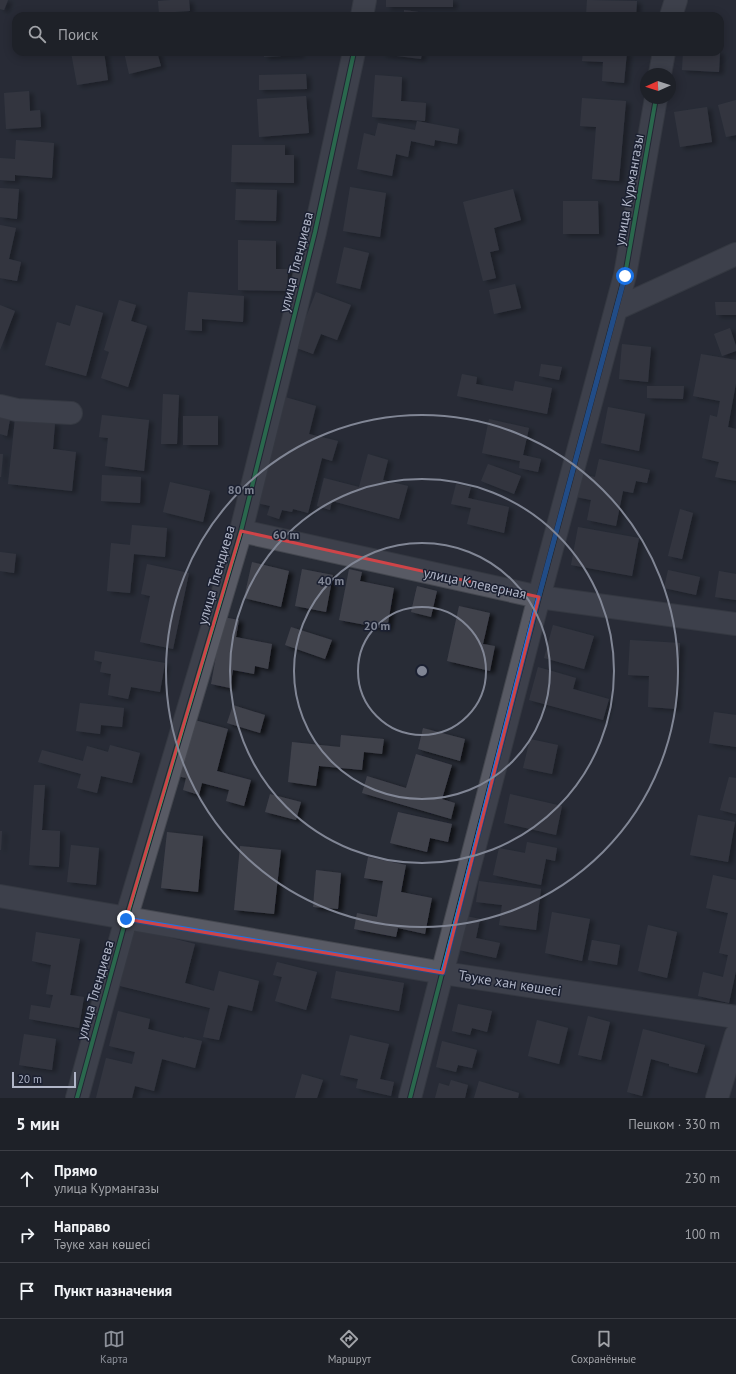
<!DOCTYPE html>
<html lang="ru">
<meta charset="utf-8">
<style>
body{margin:0;font-family:"PT Sans",sans-serif;background:#2b2e34;color:#f1f3f6}
.compass{position:absolute;left:640px;top:68px;width:36px;height:36px;border-radius:50%;background:#1e2128;box-shadow:0 2px 10px #0003;rotate:267deg}
.scale{position:absolute;left:12px;bottom:10px;width:64px;box-sizing:border-box;padding-left:4px;border:2px solid #b1b6c8;border-top:0;font-size:11px;line-height:14px;white-space:nowrap;color:#b1b6c8;-webkit-text-stroke:3px #1b2031;paint-order:stroke}
.stop{position:absolute;width:12px;height:12px;margin:-9px;border:3px solid #1a73e8;border-radius:50%;background:#fff}
.stop.end{background:#1a73e8;border-color:#fff;box-shadow:0 1px 4px #0008}
.list{margin:0;padding:0;list-style:none}
h2{display:flex;justify-content:space-between;align-items:center;height:52px;margin:0;padding:0 16px;font-size:17px}
h2 small{font-size:13px;font-weight:400;color:#a1a3a8}
.list li{display:grid;grid-template-columns:26px 1fr auto;gap:12px;align-items:center;box-sizing:border-box;height:56px;padding:0 16px;border-top:1px solid #3c3e45}
.list b{display:block;font-size:15px;white-space:nowrap}
.list p{margin:0;font-size:13px;white-space:nowrap;color:#a1a3a8}
.list em{font-size:13px;font-style:normal;color:#a1a3a8}
.icon{flex:none;width:22px;height:22px;fill:none;stroke:currentColor;stroke-width:2;stroke-linecap:round;stroke-linejoin:round}
.map{position:relative;flex:none;width:736px;height:1098px;overflow:hidden}
.search{position:absolute;background:#1e2128;box-shadow:0 2px 10px #0003;left:12px;right:12px;top:12px;height:44px;display:flex;align-items:center;gap:10px;box-sizing:border-box;padding:0 14px;border-radius:12px;color:#a1a3a8;font-size:15px}
.sheet{height:220px;background:#1e2128}
nav{display:flex;justify-content:space-around;align-items:center;box-sizing:border-box;height:56px;border-top:1px solid #3c3e45;background:#1e2128;font-size:11px;color:#a1a3a8}
nav a{display:grid;justify-items:center;gap:2px}
nav .on{color:#8c9099}
.map>svg:first-child{display:block}
.building{fill:#40424c;filter:url(#shadow)}
.lines{fill:none;stroke-linecap:round;stroke-linejoin:round}
.minor-casing{stroke:#44474f;stroke-width:24}
.tertiary-casing{stroke:#44474f;stroke-width:24}
.minor{stroke:#585a64;stroke-width:22}
.tertiary{stroke:#585a64;stroke-width:22}
.cycleway-casing{stroke:#1b2031;stroke-width:6}
.cycleway{stroke:#2db169;stroke-width:4}
.route{stroke:#1a73e8;stroke-width:5}
.marked{fill:none;stroke:#cf4448;stroke-width:3;stroke-linejoin:round}
.ring{fill:none;stroke:#818695;stroke-width:2}
.labels{text-anchor:middle;dominant-baseline:central;stroke-width:3;stroke-linejoin:round;paint-order:stroke}
.street-label{font-size:14px;fill:#b1b6c8;stroke:#1b2031}
.centre{fill:#818695;stroke:#1b2031;stroke-width:2}
.ring-label{font-size:12px;text-anchor:middle;font-weight:bold;fill:#818695;stroke:#1b2031;stroke-width:3;stroke-linejoin:round;paint-order:stroke}
</style>
<div class="map">
<svg width="736" height="1098" viewBox="0 0 736 1098">
<defs>
<filter id="shadow"><feDropShadow dx="4.5" dy="2.5" stdDeviation="2" flood-color="#0009"/></filter>
</defs>
<rect width="100%" height="100%" fill="#282c36"/>
<path class="building" d="M 0,0 L 8,0 L 4,10 L 0,9 Z
M 171,0 L 189,0 L 190,11 L 159,13 L 158,1 Z
M 386,0 L 453,0 L 453,7 L 386,7 Z
M 587,0 L 637,1 L 636,16 L 586,16 Z
M 404,10 L 441,15 L 441,16 L 404,16 Z
M 298,13 L 298,16 L 269,16 L 269,15 Z
M 71,52 L 104,52 L 108,80 L 77,85 Z
M 124,52 L 157,52 L 161,66 L 129,74 Z
M 264,52 L 300,52 L 300,55 L 264,57 Z
M 382,52 L 422,52 L 421,59 L 381,54 Z
M 583,52 L 627,52 L 624,83 L 602,81 L 603,62 L 582,61 Z
M 683,52 L 720,52 L 719,72 L 682,70 Z
M 306,74 L 307,89 L 259,90 L 259,75 Z
M 375,75 L 402,77 L 401,101 L 426,103 L 425,121 L 372,117 Z
M 29,91 L 30,111 L 40,110 L 41,127 L 6,129 L 4,93 Z
M 306,96 L 309,133 L 259,137 L 257,99 Z
M 582,98 L 626,101 L 619,181 L 592,179 L 596,127 L 580,126 Z
M 736,100 L 736,135 L 726,137 L 718,105 Z
M 707,107 L 712,142 L 680,147 L 674,112 Z
M 417,121 L 459,129 L 457,144 L 435,140 L 434,146 L 411,141 L 408,157 L 396,154 L 392,176 L 357,169 L 364,133 L 375,136 L 378,123 L 415,130 Z
M 16,140 L 54,143 L 52,178 L 15,175 L 15,181 L 0,180 L 0,158 L 15,159 Z
M 232,145 L 285,145 L 285,155 L 294,155 L 294,183 L 231,182 Z
M 350,187 L 386,193 L 380,237 L 343,231 Z
M 0,188 L 19,189 L 17,219 L 0,217 Z
M 236,189 L 277,190 L 276,221 L 235,220 Z
M 513,189 L 521,220 L 494,228 L 499,250 L 490,252 L 496,278 L 483,281 L 463,202 Z
M 563,201 L 598,201 L 599,234 L 563,234 Z
M 0,225 L 16,228 L 9,259 L 21,262 L 17,281 L 0,278 Z
M 238,240 L 276,241 L 276,269 L 288,269 L 287,291 L 238,290 Z
M 344,247 L 369,253 L 360,289 L 336,283 Z
M 515,284 L 521,308 L 494,314 L 489,290 Z
M 188,292 L 244,296 L 243,322 L 202,319 L 202,331 L 185,330 Z
M 316,292 L 351,305 L 337,340 L 321,334 L 313,354 L 294,347 Z
M 119,300 L 136,305 L 131,321 L 147,326 L 128,387 L 101,378 L 109,352 L 104,350 Z
M 715,302 L 736,302 L 736,315 L 716,315 Z
M 0,305 L 15,311 L 0,350 Z
M 76,305 L 103,313 L 86,376 L 45,365 L 57,322 L 70,326 Z
M 730,328 L 736,346 L 736,351 L 722,356 L 714,334 Z
M 622,344 L 651,347 L 648,382 L 619,379 Z
M 701,354 L 736,360 L 736,383 L 728,427 L 736,429 L 736,481 L 715,477 L 719,462 L 702,458 L 710,415 L 717,417 L 720,401 L 693,396 Z
M 541,364 L 562,367 L 559,380 L 539,376 Z
M 462,374 L 477,377 L 476,384 L 513,391 L 515,381 L 552,388 L 547,414 L 457,396 Z
M 647,386 L 684,386 L 683,399 L 647,398 Z
M 163,394 L 179,395 L 177,444 L 161,444 Z
M 285,397 L 316,406 L 309,434 L 338,441 L 332,461 L 322,458 L 308,513 L 293,509 L 292,512 L 282,510 L 279,519 L 267,515 L 270,506 L 257,503 Z
M 608,407 L 645,414 L 639,451 L 601,443 Z
M 102,415 L 149,420 L 144,471 L 105,466 L 108,438 L 99,437 Z
M 183,416 L 218,416 L 218,445 L 183,445 Z
M 0,417 L 10,419 L 7,436 L 0,434 Z
M 15,419 L 55,423 L 53,449 L 76,452 L 72,491 L 8,484 Z
M 489,419 L 529,428 L 523,455 L 541,459 L 538,472 L 519,468 L 520,461 L 482,453 Z
M 0,454 L 3,454 L 1,477 L 0,477 Z
M 368,454 L 388,460 L 383,480 L 408,486 L 399,519 L 332,501 L 330,510 L 317,506 L 324,478 L 359,487 Z
M 599,459 L 650,470 L 647,483 L 636,481 L 633,493 L 623,491 L 616,526 L 587,520 L 591,500 L 576,497 L 581,474 L 595,477 Z
M 488,464 L 521,476 L 514,494 L 481,481 Z
M 102,475 L 141,477 L 140,503 L 101,501 Z
M 170,482 L 210,491 L 203,522 L 163,512 Z
M 456,484 L 471,487 L 468,498 L 509,507 L 504,533 L 467,524 L 471,508 L 451,504 Z
M 680,509 L 693,513 L 682,559 L 668,556 Z
M 132,525 L 167,528 L 165,557 L 134,554 L 130,593 L 107,591 L 111,543 L 130,545 Z
M 578,527 L 639,538 L 632,576 L 571,565 Z
M 0,552 L 16,554 L 14,573 L 0,571 Z
M 252,562 L 289,571 L 281,607 L 244,598 Z
M 147,564 L 189,573 L 173,649 L 140,642 L 150,596 L 141,594 Z
M 302,569 L 333,575 L 326,612 L 295,606 Z
M 349,569 L 362,572 L 360,581 L 394,588 L 387,629 L 339,620 Z
M 668,570 L 700,577 L 696,595 L 664,588 Z
M 719,571 L 736,574 L 736,600 L 715,597 Z
M 417,586 L 437,591 L 431,617 L 411,612 Z
M 459,606 L 490,613 L 483,644 L 495,646 L 490,671 L 447,661 Z
M 223,617 L 239,620 L 236,637 L 272,644 L 268,669 L 255,666 L 254,674 L 233,670 L 230,688 L 211,684 Z
M 553,625 L 594,636 L 584,669 L 544,658 Z
M 291,627 L 332,640 L 325,659 L 285,645 Z
M 630,640 L 680,643 L 676,709 L 648,707 L 649,676 L 628,675 Z
M 95,651 L 165,663 L 160,692 L 131,687 L 128,699 L 108,695 L 111,674 L 100,672 L 102,662 L 94,660 Z
M 538,667 L 576,678 L 573,689 L 609,699 L 603,720 L 529,700 Z
M 80,703 L 124,708 L 122,727 L 101,725 L 100,734 L 76,731 Z
M 233,705 L 265,715 L 260,733 L 227,723 Z
M 714,712 L 736,715 L 736,747 L 709,743 Z
M 191,719 L 228,729 L 217,771 L 251,780 L 244,806 L 226,801 L 229,790 L 202,783 L 199,795 L 183,790 L 186,778 L 177,776 Z
M 423,728 L 465,739 L 460,761 L 418,749 Z
M 341,735 L 384,739 L 382,754 L 364,752 L 362,770 L 319,766 L 316,786 L 288,782 L 292,742 L 340,747 Z
M 530,739 L 558,745 L 552,774 L 523,768 Z
M 110,745 L 140,753 L 132,783 L 101,776 L 97,793 L 77,788 L 81,774 L 38,762 L 42,750 L 83,761 L 87,746 L 108,752 Z
M 416,754 L 452,765 L 442,799 L 455,803 L 451,819 L 362,793 L 367,776 L 406,788 Z
M 729,777 L 736,778 L 736,814 L 720,810 Z
M 34,785 L 45,785 L 42,830 L 60,831 L 59,867 L 29,865 Z
M 270,794 L 301,802 L 296,820 L 265,812 Z
M 510,794 L 562,806 L 556,835 L 504,823 Z
M 398,812 L 452,824 L 448,842 L 430,838 L 427,852 L 390,843 Z
M 698,815 L 735,822 L 728,862 L 690,855 Z
M 0,831 L 2,831 L 1,850 L 0,850 Z
M 167,832 L 203,836 L 198,892 L 161,888 Z
M 527,842 L 557,848 L 555,861 L 546,859 L 541,885 L 493,875 L 499,848 L 525,853 Z
M 71,845 L 99,848 L 96,885 L 67,882 Z
M 240,846 L 281,850 L 274,914 L 234,910 Z
M 368,857 L 406,865 L 401,892 L 432,898 L 425,934 L 398,928 L 396,937 L 354,929 L 357,913 L 377,917 L 383,881 L 364,878 Z
M 316,870 L 341,873 L 338,909 L 313,907 Z
M 713,875 L 736,880 L 736,971 L 729,1003 L 698,996 L 703,972 L 723,977 L 728,955 L 719,953 L 728,913 L 706,908 Z
M 479,881 L 541,889 L 536,930 L 499,925 L 502,905 L 476,902 Z
M 552,912 L 590,919 L 582,961 L 545,953 Z
M 466,916 L 480,919 L 476,938 L 500,943 L 496,958 L 459,950 Z
M 648,925 L 677,932 L 667,978 L 638,971 Z
M 129,927 L 195,944 L 185,983 L 214,991 L 219,971 L 259,981 L 252,1011 L 228,1005 L 219,1040 L 203,1037 L 210,1008 L 116,985 Z
M 36,932 L 80,939 L 70,995 L 84,997 L 79,1028 L 29,1019 L 31,1005 L 50,1008 L 53,995 L 46,994 L 51,965 L 32,961 Z
M 592,940 L 620,945 L 617,965 L 588,960 Z
M 277,962 L 317,972 L 306,1010 L 275,1001 L 282,977 L 273,975 Z
M 336,971 L 404,983 L 399,1011 L 331,998 Z
M 458,1004 L 492,1011 L 487,1032 L 472,1028 L 470,1035 L 452,1031 Z
M 118,1011 L 150,1019 L 148,1029 L 184,1038 L 184,1037 L 202,1041 L 195,1068 L 162,1059 L 154,1091 L 135,1086 L 132,1098 L 96,1098 L 106,1058 L 132,1064 L 135,1052 L 109,1046 Z
M 588,1016 L 610,1022 L 601,1060 L 578,1055 Z
M 537,1020 L 568,1028 L 559,1064 L 528,1056 Z
M 643,1029 L 705,1045 L 697,1073 L 669,1066 L 669,1064 L 651,1059 L 642,1096 L 627,1092 Z
M 24,1034 L 56,1039 L 52,1070 L 19,1065 Z
M 350,1035 L 389,1044 L 380,1079 L 394,1082 L 391,1096 L 356,1088 L 358,1079 L 340,1075 Z
M 442,1041 L 477,1050 L 472,1068 L 458,1065 L 456,1072 L 436,1067 Z
M 302,1074 L 323,1080 L 317,1098 L 295,1098 Z
M 451,1080 L 468,1085 L 465,1098 L 435,1098 L 439,1083 L 449,1086 Z
M 479,1081 L 519,1093 L 518,1098 L 474,1098 Z"/>
<g class="lines">
<g class="minor-casing">
<path id="minor" d="M 362,16 L 365,0
M 671,16 L 676,0
M 660,74 L 664,52
M 616,309 L 736,254
M 0,406 L 17,410 L 71,413
M 241,531 L 539,597 L 736,624
M 77,1098 L 126,919 L 241,531 L 315,232 L 354,52
M 410,1098 L 539,597 L 625,275 L 656,98
M 717,1098 L 736,1035"/>
</g>
<g class="tertiary-casing">
<path id="tertiary" d="M 0,896 L 443,973 L 736,1017"/>
</g>
<use href="#minor" class="minor"/>
<use href="#tertiary" class="tertiary"/>
<g class="cycleway-casing">
<path id="cycleway" d="M 77,1098 L 126,919 L 241,531 L 315,232 L 354,52
M 410,1098 L 539,597 L 625,275 L 656,98"/>
</g>
<use href="#cycleway" class="cycleway"/>
</g>
<g class="lines">
<path class="route" d="M 126,919 L 443,973 L 539,596 L 625,276"/>
</g>
<path d="M0 0H736V1098H0ZM 241,531 L 539,597 L 443,973 L 126,919 Z" fill="#282c36" fill-opacity=".55" fill-rule="evenodd"/>
<path class="marked" d="M 241,531 L 539,597 L 443,973 L 126,919 Z"/>
<g class="ring">
<circle cx="422" cy="671" r="64"/>
<circle cx="422" cy="671" r="128"/>
<circle cx="422" cy="671" r="192"/>
<circle cx="422" cy="671" r="256"/>
</g>
<g class="labels">
<g class="street-label">
<text transform="translate(629 190) rotate(-80)">улица Курмангазы</text>
<text transform="translate(296 262) rotate(-76)">улица Тлендиева</text>
<text transform="translate(216 575) rotate(-74)">улица Тлендиева</text>
<text transform="translate(475 583) rotate(12)">улица Клеверная</text>
<text transform="translate(510 983) rotate(9)">Тәуке хан көшесі</text>
<text transform="translate(95 990) rotate(-74)">улица Тлендиева</text>
</g>
</g>
<circle cx="422" cy="671" r="6" class="centre"/>
<g class="ring-label">
<text x="241" y="494">80 m</text>
<text x="286" y="539">60 m</text>
<text x="331" y="585">40 m</text>
<text x="377" y="630">20 m</text>
</g>
</svg>
<svg class="compass" viewBox="-18 -18 36 36"><path d="M0-13l5 13h-10z" fill="#e53935"/><path d="M0 13l5-13h-10z" fill="#a1a3a8"/></svg>
<div class="scale">20 m</div>
<div class="stop" style="left:625px;top:276px"></div>
<div class="stop end" style="left:126px;top:919px"></div>
<div class="search"><svg class="icon" aria-label="search" viewBox="0 0 24 24"><circle cx="10" cy="10" r="6"/><path d="M15 15l6 6"/></svg>Поиск</div>
</div>
<section class="sheet">
<h2>5 мин<small>Пешком · 330 m</small></h2>
<ul class="list">
<li><svg class="icon" aria-label="ahead" viewBox="0 0 24 24"><path d="M12 20V5M6 11l6-6 6 6"/></svg><div><b>Прямо</b><p>улица Курмангазы</p></div><em>230 m</em></li>
<li><svg class="icon" aria-label="right" viewBox="0 0 24 24"><path d="M7 20v-9h11M14 6l5 5-5 5"/></svg><div><b>Направо</b><p>Тәуке хан көшесі</p></div><em>100 m</em></li>
<li><svg class="icon" aria-label="arrive" viewBox="0 0 24 24"><path d="M6 21V4h12l-3 4 3 4H6"/></svg><div><b>Пункт назначения</b></div></li>
</ul>
</section>
<nav>
<a class="on"><svg class="icon" aria-label="map" viewBox="0 0 24 24"><path d="M3 6l6-2 6 2 6-2v14l-6 2-6-2-6 2zM9 4v14M15 6v14"/></svg>Карта</a>
<a><svg class="icon" aria-label="directions" viewBox="0 0 24 24"><path d="M12 3l9 9-9 9-9-9zM9 14v-3h6M13 9l2 2-2 2"/></svg>Маршрут</a>
<a><svg class="icon" aria-label="saved" viewBox="0 0 24 24"><path d="M7 4h10v16l-5-4-5 4z"/></svg>Сохранённые</a>
</nav>
